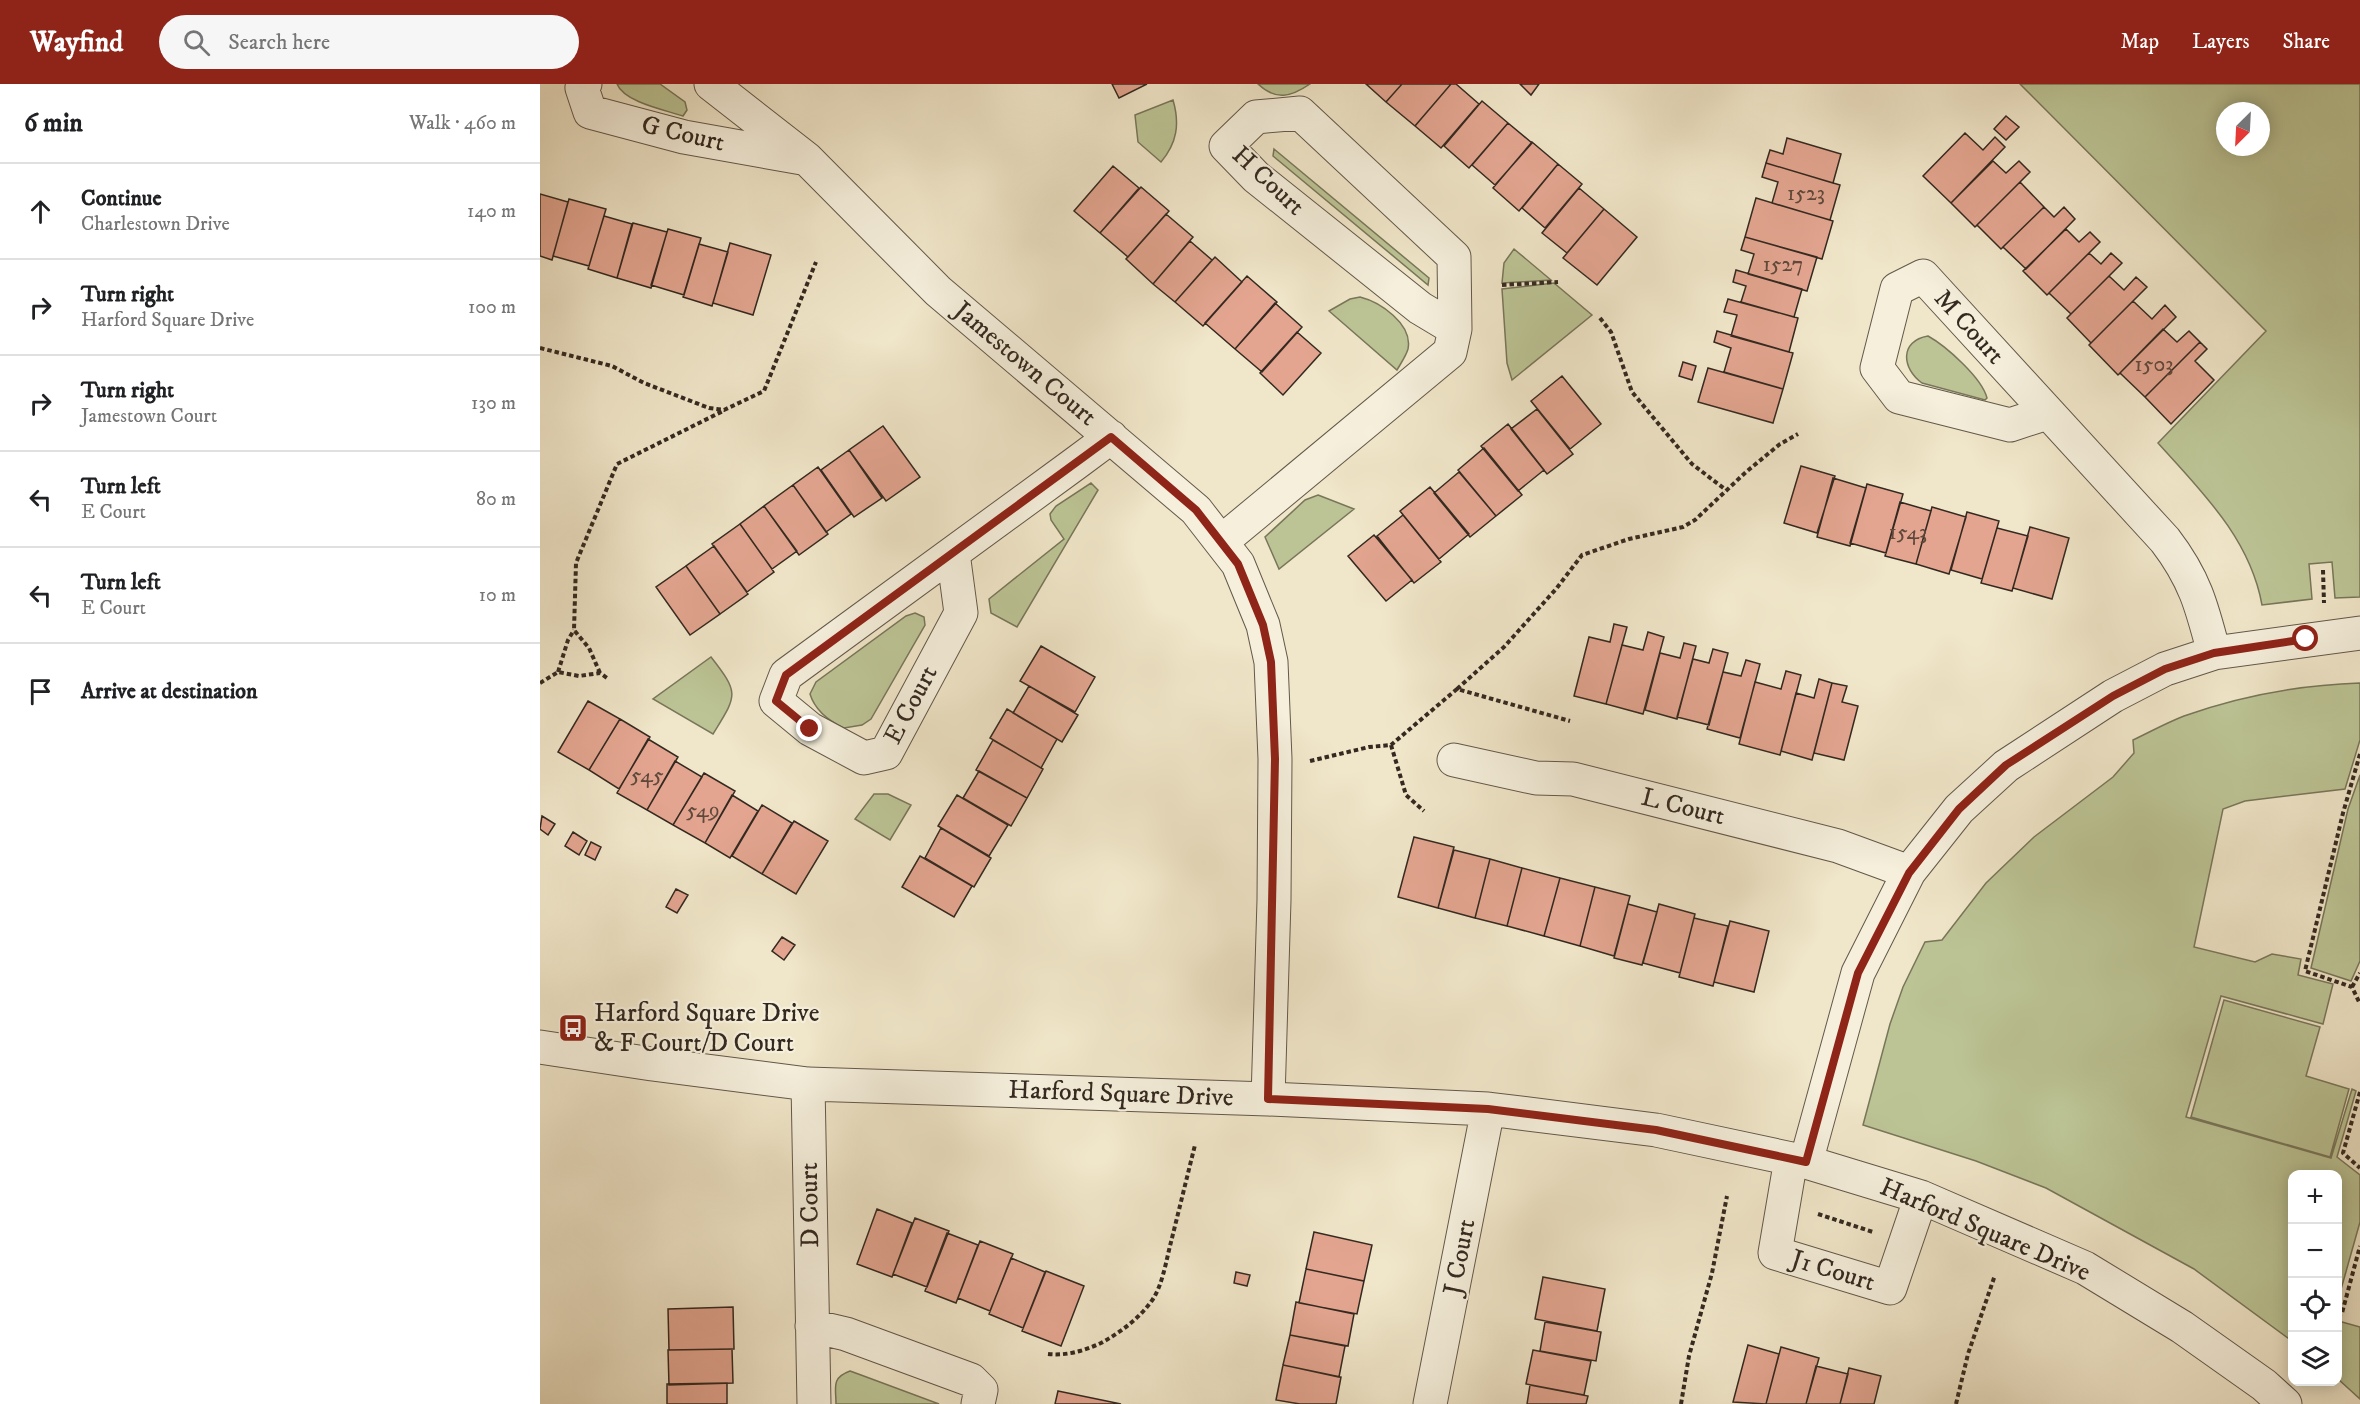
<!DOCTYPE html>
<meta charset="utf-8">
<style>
body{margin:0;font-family:"IM FELL DW Pica",serif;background:#f6f6f6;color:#202124}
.controls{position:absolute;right:18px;bottom:18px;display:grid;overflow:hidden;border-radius:12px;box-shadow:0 3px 15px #0003}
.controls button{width:54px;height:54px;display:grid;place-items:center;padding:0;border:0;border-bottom:2px solid #e0e0e0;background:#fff;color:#202124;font:30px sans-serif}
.compass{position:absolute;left:1676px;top:18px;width:54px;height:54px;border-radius:50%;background:#fff;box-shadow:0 3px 15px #0003;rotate:204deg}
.stop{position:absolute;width:18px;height:18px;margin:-14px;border:4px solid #8f2418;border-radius:50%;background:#fff}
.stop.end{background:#8f2418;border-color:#fff;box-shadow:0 2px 6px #0008}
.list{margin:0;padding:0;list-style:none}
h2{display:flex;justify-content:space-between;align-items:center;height:78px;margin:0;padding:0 24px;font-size:26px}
h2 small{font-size:20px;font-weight:400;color:#757577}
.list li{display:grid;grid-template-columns:39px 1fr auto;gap:18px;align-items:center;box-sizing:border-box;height:96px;padding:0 24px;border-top:2px solid #e0e0e0}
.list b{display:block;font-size:22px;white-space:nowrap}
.list p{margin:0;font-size:20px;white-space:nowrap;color:#757577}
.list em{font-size:20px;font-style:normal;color:#757577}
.icon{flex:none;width:33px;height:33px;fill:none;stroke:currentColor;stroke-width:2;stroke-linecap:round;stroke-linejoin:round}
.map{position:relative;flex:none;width:1820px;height:1320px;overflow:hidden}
header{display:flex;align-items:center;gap:36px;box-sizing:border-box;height:84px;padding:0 30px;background:#8f2418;color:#fff}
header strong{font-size:28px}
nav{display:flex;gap:33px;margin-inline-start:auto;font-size:21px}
.search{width:420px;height:54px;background:#f6f6f6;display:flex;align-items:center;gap:15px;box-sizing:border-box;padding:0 21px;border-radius:33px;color:#757577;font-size:22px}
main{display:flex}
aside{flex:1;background:#fff}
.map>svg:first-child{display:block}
.green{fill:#bcc495;stroke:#78765a;stroke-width:1.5;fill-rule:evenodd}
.building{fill:#e3a590;stroke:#342920;stroke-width:1.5}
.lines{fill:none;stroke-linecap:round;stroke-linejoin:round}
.minor-casing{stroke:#63584a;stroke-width:35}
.path{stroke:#342920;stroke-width:4;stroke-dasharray:4.5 3;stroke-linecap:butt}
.minor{stroke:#f5efdc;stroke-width:33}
.route{stroke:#8f2418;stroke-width:8}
.labels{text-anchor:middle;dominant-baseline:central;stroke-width:4.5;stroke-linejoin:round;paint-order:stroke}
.number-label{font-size:22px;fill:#60483c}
.street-label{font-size:26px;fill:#342920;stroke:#f5efdc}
.poi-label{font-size:26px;fill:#342920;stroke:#f5efdc;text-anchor:start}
</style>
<header>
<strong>Wayfind</strong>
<div class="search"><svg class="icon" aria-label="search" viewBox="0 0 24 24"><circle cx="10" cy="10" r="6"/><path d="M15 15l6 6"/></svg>Search here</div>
<nav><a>Map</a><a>Layers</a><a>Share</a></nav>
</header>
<main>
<aside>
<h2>6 min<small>Walk · 460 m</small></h2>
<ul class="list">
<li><svg class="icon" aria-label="ahead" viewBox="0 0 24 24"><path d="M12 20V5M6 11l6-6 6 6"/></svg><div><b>Continue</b><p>Charlestown Drive</p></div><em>140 m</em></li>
<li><svg class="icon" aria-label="right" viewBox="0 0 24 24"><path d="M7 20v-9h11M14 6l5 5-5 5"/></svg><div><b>Turn right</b><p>Harford Square Drive</p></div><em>100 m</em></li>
<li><svg class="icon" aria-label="right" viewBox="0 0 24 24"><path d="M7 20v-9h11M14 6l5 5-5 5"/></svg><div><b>Turn right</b><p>Jamestown Court</p></div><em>130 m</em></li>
<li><svg class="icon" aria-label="left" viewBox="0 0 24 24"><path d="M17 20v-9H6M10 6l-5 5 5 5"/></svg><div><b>Turn left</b><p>E Court</p></div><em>80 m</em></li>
<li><svg class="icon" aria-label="left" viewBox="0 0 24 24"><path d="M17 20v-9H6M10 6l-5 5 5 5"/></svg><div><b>Turn left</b><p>E Court</p></div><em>10 m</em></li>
<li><svg class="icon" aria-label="arrive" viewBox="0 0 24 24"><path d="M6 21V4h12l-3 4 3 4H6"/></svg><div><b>Arrive at destination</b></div></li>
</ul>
</aside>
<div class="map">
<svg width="1820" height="1320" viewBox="0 0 1820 1320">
<rect width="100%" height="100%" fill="#f0e6c9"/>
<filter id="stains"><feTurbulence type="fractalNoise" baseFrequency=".00333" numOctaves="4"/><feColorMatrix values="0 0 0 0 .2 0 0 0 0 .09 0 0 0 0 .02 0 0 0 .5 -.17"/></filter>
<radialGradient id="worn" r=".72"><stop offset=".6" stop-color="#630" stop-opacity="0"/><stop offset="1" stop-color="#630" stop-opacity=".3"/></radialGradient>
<path class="green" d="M 77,0 L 120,0 L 145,18 L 147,26 L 143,32 C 125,26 84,18 77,0 Z
M 718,0 L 770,0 C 751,13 736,17 718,0 Z
M 1480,0 L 1820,0 L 1820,513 L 1795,514 L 1792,478 L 1769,480 L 1772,515 L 1722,521 C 1710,454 1661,407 1618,359 L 1726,247 ZM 1685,27 L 1721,27 L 1721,63 L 1685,63 Z
M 633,16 C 640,40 637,59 621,78 L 598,58 L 595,31 Z
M 734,65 L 889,194 L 888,201 L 733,72 Z
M 974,165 L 1011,196 L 962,199 L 964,179 Z
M 1014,199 L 1052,231 L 972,296 L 967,279 L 962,205 Z
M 820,213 C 840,218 873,240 868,265 C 866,272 861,279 857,286 L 789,227 L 810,215 Z
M 1388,252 C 1406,262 1442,294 1447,314 L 1445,316 L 1382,299 C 1362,285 1359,257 1388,252 Z
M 551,399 L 558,406 L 477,543 L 451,529 L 449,515 L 524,455 L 511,436 L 510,430 L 516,422 Z
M 778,411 L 814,425 L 739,485 L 725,453 L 765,416 Z
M 375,529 L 384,533 L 385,541 L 331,635 L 322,641 L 304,644 C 289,637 275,626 270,610 L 276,598 L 366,532 Z
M 171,573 C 200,610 197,611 173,650 L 113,615 Z
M 1820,599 L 1820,656 L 1805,705 L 1705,717 L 1683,725 L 1654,863 L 1715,878 L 1732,870 L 1761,875 L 1758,891 L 1793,900 L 1783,940 L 1681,912 L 1646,1033 L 1791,1074 L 1812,1005 L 1816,1007 L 1797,1073 L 1820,1091 L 1820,1138 L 1798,1216 L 1798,1090 L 1752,1090 L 1752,1257 L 1654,1185 L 1506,1104 L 1436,1077 L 1323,1041 L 1350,940 L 1363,903 L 1385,858 L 1402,856 L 1446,799 L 1494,753 L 1573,693 L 1594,669 L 1593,656 C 1610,648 1626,639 1644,632 C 1700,612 1760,601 1820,599 Z
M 1820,691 L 1820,877 L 1811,897 L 1771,884 L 1808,725 Z
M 334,710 L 348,710 L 371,721 L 350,756 L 315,735 Z
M 1684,916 L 1780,943 L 1766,992 L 1809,1005 L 1790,1073 L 1651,1033 Z
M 1802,1238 L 1820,1243 L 1820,1315 L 1798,1295 L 1798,1243 Z
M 310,1287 L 321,1291 L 399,1320 L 296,1320 C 296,1303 291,1294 310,1287 Z"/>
<path class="building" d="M 572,0 L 607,0 L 579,14 Z
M 826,0 L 862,0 L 846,18 Z
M 862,0 L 911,0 L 875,42 L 846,18 Z
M 911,0 L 916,0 L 939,20 L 901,64 L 875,42 Z
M 980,0 L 999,0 L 991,11 Z
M 942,17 L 968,39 L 929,84 L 904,62 Z
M 1466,32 L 1479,43 L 1466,56 L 1454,45 Z
M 968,39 L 992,59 L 955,101 L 932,81 Z
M 1425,49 L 1443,66 L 1455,53 L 1465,63 L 1411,119 L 1383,92 Z
M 1247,54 L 1301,70 L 1293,99 L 1226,79 L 1230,66 L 1243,70 Z
M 992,58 L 1018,80 L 979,127 L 953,104 Z
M 1453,77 L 1466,89 L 1479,77 L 1490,88 L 1435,143 L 1411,119 Z
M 1226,79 L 1300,101 L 1290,136 L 1232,119 L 1238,98 L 1222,93 Z
M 1018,80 L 1042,100 L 1005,144 L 982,124 Z
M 573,82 L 599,104 L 560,149 L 534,127 Z
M 1480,98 L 1504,123 L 1461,165 L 1437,141 Z
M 601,103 L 629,127 L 588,173 L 560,149 Z
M 1039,104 L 1064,125 L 1027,169 L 1002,149 Z
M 0,110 L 28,118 L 12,176 L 0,172 Z
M 1216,114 L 1293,137 L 1282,175 L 1205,153 Z
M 29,115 L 66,125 L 49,182 L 13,172 Z
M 1504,123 L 1514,133 L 1524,123 L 1535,135 L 1486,185 L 1463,163 Z
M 1064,125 L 1097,153 L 1057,201 L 1023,174 Z
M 626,130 L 653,153 L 613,200 L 586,175 Z
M 64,132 L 92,140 L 77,194 L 48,185 Z
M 93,139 L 127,148 L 111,204 L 77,194 Z
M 128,145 L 161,154 L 144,211 L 111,201 Z
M 1526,145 L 1539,158 L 1550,148 L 1560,158 L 1507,211 L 1483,187 Z
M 1205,153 L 1277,173 L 1267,207 L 1208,190 L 1214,170 L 1201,166 Z
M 650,157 L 672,176 L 635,218 L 613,200 Z
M 190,159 L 231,171 L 213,231 L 173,219 Z
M 159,160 L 188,168 L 172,222 L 143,213 Z
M 1549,169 L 1561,180 L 1571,169 L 1582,179 L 1531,230 L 1509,209 Z
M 675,173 L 702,198 L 663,242 L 635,218 Z
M 1196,186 L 1262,205 L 1254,233 L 1201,218 L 1206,202 L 1193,198 Z
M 707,192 L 737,218 L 695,265 L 665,239 Z
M 1569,192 L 1584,206 L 1596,193 L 1607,203 L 1551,259 L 1527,234 Z
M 1188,215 L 1258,234 L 1249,268 L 1191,252 L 1197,231 L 1184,228 Z
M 1593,217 L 1612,235 L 1625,221 L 1636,233 L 1578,291 L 1549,261 Z
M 735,219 L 762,243 L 722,288 L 695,265 Z
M 1623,245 L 1637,258 L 1649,247 L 1660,258 L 1605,313 L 1580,289 Z
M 1177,247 L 1253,269 L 1243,305 L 1184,288 L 1191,264 L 1174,258 Z
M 757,248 L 781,269 L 743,311 L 720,289 Z
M 1660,258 L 1667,265 L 1655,277 L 1674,296 L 1631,340 L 1605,313 Z
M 1143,278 L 1156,282 L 1152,296 L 1139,292 Z
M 1168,284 L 1243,305 L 1233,339 L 1158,318 Z
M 1022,292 L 1061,340 L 1030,365 L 991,317 Z
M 997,325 L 1033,370 L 1007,390 L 971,345 Z
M 968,340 L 1004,386 L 978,407 L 941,362 Z
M 343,342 L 380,393 L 346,417 L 309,366 Z
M 944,364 L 982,411 L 956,432 L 918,386 Z
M 309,366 L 342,414 L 314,433 L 281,386 Z
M 1261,382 L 1295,392 L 1277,449 L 1244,439 Z
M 278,383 L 311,430 L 286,448 L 253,401 Z
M 919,388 L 956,432 L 930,453 L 894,409 Z
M 1293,394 L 1326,404 L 1310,462 L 1277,453 Z
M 1327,400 L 1363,410 L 1346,469 L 1310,459 Z
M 253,401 L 288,450 L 259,471 L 224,422 Z
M 890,403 L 929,450 L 899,475 L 860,427 Z
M 1360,418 L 1391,427 L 1376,480 L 1345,472 Z
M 224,422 L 257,467 L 232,485 L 200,440 Z
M 1392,423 L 1426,433 L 1409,490 L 1376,480 Z
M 1427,428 L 1459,437 L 1442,495 L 1411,486 Z
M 863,431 L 901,478 L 874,499 L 837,452 Z
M 200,440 L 234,488 L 207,508 L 172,460 Z
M 1490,443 L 1529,454 L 1512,515 L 1473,504 Z
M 1457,444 L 1488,452 L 1472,507 L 1441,499 Z
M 834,451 L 872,496 L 846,517 L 808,472 Z
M 174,462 L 208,510 L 180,530 L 146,482 Z
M 146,482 L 180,530 L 150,551 L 116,503 Z
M 1074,540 L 1087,543 L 1066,620 L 1034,612 L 1049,553 L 1070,558 Z
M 1108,548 L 1124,553 L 1103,630 L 1066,620 L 1082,561 L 1103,566 Z
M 1144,559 L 1156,562 L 1137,635 L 1105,626 L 1120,569 L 1140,574 Z
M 501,562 L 555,593 L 535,628 L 480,597 Z
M 1173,565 L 1188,569 L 1169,641 L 1137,633 L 1153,575 L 1169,579 Z
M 1206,576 L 1220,580 L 1200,654 L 1167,645 L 1183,588 L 1201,592 Z
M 1246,587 L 1261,591 L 1240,671 L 1199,660 L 1215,598 L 1241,605 Z
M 1279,595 L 1292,599 L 1272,676 L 1241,667 L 1256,609 L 1274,614 Z
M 1292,599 L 1307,602 L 1302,618 L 1318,622 L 1304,676 L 1274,669 Z
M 489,602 L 538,631 L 522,658 L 473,629 Z
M 48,617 L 80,635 L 49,686 L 18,668 Z
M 467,625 L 517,655 L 501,684 L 450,654 Z
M 80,635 L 110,653 L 79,705 L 49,686 Z
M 108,655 L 138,673 L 107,726 L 77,709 Z
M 453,656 L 503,685 L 487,714 L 436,686 Z
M 135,677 L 162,693 L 133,741 L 107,726 Z
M 439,687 L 487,714 L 471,742 L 423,714 Z
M 164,689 L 195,707 L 165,759 L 133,741 Z
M 192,711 L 218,727 L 190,774 L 165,759 Z
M 417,711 L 468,741 L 449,772 L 398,742 Z
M 222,721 L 252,739 L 222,790 L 192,772 Z
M 2,732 L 15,740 L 8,751 L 0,745 Z
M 254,737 L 288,757 L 256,810 L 222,790 Z
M 401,744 L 451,774 L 434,803 L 385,774 Z
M 33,748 L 47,757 L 39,771 L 25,762 Z
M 874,753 L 914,763 L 898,824 L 858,813 Z
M 51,758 L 61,763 L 55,776 L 45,771 Z
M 914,766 L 950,775 L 935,834 L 898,824 Z
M 380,772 L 432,802 L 414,833 L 362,803 Z
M 950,775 L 982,784 L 967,842 L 935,834 Z
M 982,784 L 1020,794 L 1004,852 L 967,842 Z
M 1020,794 L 1055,803 L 1040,862 L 1004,852 Z
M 1055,803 L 1090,812 L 1074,872 L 1040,862 Z
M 136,805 L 148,811 L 137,829 L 126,823 Z
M 1088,820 L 1117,828 L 1102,881 L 1074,874 Z
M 1119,820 L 1155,830 L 1140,889 L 1103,879 Z
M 1154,834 L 1188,842 L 1173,902 L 1139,893 Z
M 1190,837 L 1229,847 L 1214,908 L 1174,898 Z
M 242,853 L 255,861 L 244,876 L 232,867 Z
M 337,1125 L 372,1139 L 352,1193 L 317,1180 Z
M 375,1134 L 409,1147 L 387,1203 L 353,1190 Z
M 774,1148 L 832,1161 L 824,1197 L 766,1185 Z
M 407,1149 L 438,1161 L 416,1219 L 385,1207 Z
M 440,1157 L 473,1170 L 450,1227 L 418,1214 Z
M 471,1174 L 505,1188 L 483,1244 L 449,1230 Z
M 766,1185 L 824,1197 L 817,1230 L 759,1219 Z
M 506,1187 L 544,1202 L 521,1262 L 482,1247 Z
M 696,1188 L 710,1191 L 707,1202 L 694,1199 Z
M 1003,1193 L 1065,1205 L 1057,1247 L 995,1235 Z
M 756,1218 L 814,1230 L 808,1262 L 750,1251 Z
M 193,1223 L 194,1265 L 129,1266 L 128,1225 Z
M 1005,1238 L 1061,1248 L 1056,1277 L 1000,1267 Z
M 750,1251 L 805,1262 L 799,1293 L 743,1281 Z
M 1208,1261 L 1239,1270 L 1226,1320 L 1193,1318 Z
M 1241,1263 L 1279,1274 L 1266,1320 L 1226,1320 Z
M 192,1265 L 193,1299 L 129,1301 L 128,1266 Z
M 993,1266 L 1051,1277 L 1044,1311 L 986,1300 Z
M 743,1281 L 801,1293 L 796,1320 L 760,1320 L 736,1316 Z
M 1276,1282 L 1308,1290 L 1300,1320 L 1266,1320 Z
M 1309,1284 L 1341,1292 L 1334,1320 L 1300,1320 Z
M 187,1299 L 187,1320 L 127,1320 L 127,1300 Z
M 990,1301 L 1048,1312 L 1046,1320 L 987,1320 Z
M 518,1307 L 581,1320 L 515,1320 Z"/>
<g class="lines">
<g class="minor-casing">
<path id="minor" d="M 45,0 L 42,4 L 50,28 L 144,53 L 262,74
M 171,0 L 267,75 L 398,207 L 656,426 L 698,480 L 723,541 L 731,578 L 735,675 L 734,816 L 728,1015
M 1507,329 L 1470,341 L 1359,313 L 1337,284 L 1357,205 L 1383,192 L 1625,456 C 1655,495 1662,523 1674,569
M 681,458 L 910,268 L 915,245 L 914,173 L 760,29 L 716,33 L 686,62 L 716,93 L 880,224 L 915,245
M 413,469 L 421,529 L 346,669 L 324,674 L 270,645 L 236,617 L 246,591 L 536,379 L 571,353
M 914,676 L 996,694 L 1033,695 L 1298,762 L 1369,788
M 0,963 L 112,980 L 268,1000 L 728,1015 L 948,1025 L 1116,1046 L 1266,1078 L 1381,1113 L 1545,1184 L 1642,1243 L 1724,1301 L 1745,1320
M 268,1000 L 274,1320
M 1251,1075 L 1235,1169 L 1350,1204 L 1381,1113
M 1266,1078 L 1318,889 L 1369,788 L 1419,725 L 1466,682 L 1573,612 L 1625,585 L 1674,569 L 1820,549
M 272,1242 L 306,1250 L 431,1296 L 441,1306 L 438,1320
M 890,1320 L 948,1025"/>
</g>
<path class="path" d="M 962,201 L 1018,198
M 1060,234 L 1071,248 L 1092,308 L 1152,380 L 1186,406
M 0,264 L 72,282 L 104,299 L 169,324 L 184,326 L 224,307 L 276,178
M 1783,486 L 1784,519
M 18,588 L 28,556 L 34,546
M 60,589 L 49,564 L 34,546 L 36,479 L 77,380 L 183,327
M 0,599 L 18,588 L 39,592 L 60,589 L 67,594
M 917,605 L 964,563 L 1016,505 L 1042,471 L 1089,455 L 1143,443 L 1155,436 L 1206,388 L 1240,360 L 1258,350
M 851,661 L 866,711 L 884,727
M 1820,670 L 1803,729 L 1765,887 L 1812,903 L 1820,920
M 770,677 L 829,663 L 851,661 L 917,605 L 1030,637
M 1812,903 L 1820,889
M 1820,1008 L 1803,1069 L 1820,1084
M 1278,1130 L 1333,1148
M 1798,1234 L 1802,1229 L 1820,1162
M 508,1270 C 526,1272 544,1267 561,1259 C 581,1248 600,1234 613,1215 C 623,1199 626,1177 631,1158 C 639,1126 647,1093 655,1061
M 1141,1320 L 1149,1272 L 1172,1189 L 1187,1112
M 1416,1320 L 1428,1270 L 1455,1191"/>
<use href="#minor" class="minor"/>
</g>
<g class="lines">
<path class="route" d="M 270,645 L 236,617 L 246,591 L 571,353 L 656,426 L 698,480 L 723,541 L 731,578 L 735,675 L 728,1015 L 948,1025 L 1116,1046 L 1266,1078 L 1318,889 L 1369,789 L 1419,725 L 1466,681 L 1573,612 L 1625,585 L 1674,569 L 1766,555"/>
</g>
<defs>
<g id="bus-square" transform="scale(1.5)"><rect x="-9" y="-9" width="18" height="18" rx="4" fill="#8f2418" stroke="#f5efdc"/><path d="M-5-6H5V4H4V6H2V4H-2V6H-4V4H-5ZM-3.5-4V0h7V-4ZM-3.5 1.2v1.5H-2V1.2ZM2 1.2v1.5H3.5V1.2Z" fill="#fff"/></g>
</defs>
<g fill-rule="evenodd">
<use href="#bus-square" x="33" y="944"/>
</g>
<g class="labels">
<g class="number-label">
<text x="1266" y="109">1523</text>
<text x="1243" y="180">1527</text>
<text x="1614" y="280">1503</text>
<text x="1368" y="448">1543</text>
<text x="107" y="691">545</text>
<text x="163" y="726">549</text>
</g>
<g class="street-label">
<text transform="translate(143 50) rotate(13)">G Court</text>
<text transform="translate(728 97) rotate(43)">H Court</text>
<text transform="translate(1429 243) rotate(48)">M Court</text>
<text transform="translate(485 280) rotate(40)">Jamestown Court</text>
<text transform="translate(371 621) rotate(-62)">E Court</text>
<text transform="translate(1143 723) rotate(14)">L Court</text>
<text transform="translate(581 1010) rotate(2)">Harford Square Drive</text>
<text transform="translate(270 1121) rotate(-91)">D Court</text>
<text transform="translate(1445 1146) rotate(23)">Harford Square Drive</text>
<text transform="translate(920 1173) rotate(-79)">J Court</text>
<text transform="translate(1293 1187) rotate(17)">J1 Court</text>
</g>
<g class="poi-label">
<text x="54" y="929">Harford Square Drive<tspan x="54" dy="30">&amp; F Court/D Court</tspan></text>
</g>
</g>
<rect width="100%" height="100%" filter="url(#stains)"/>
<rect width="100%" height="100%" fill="url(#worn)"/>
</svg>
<div class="controls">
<button>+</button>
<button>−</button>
<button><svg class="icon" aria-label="locate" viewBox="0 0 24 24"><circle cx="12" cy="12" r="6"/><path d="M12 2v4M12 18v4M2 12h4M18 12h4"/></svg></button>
<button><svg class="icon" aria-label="layers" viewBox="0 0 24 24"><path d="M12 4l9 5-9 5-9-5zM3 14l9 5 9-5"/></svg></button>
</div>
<svg class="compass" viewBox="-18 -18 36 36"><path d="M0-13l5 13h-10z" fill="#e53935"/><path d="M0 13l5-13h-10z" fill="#757577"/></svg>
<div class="stop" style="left:1766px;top:555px"></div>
<div class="stop end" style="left:270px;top:645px"></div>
</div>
</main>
